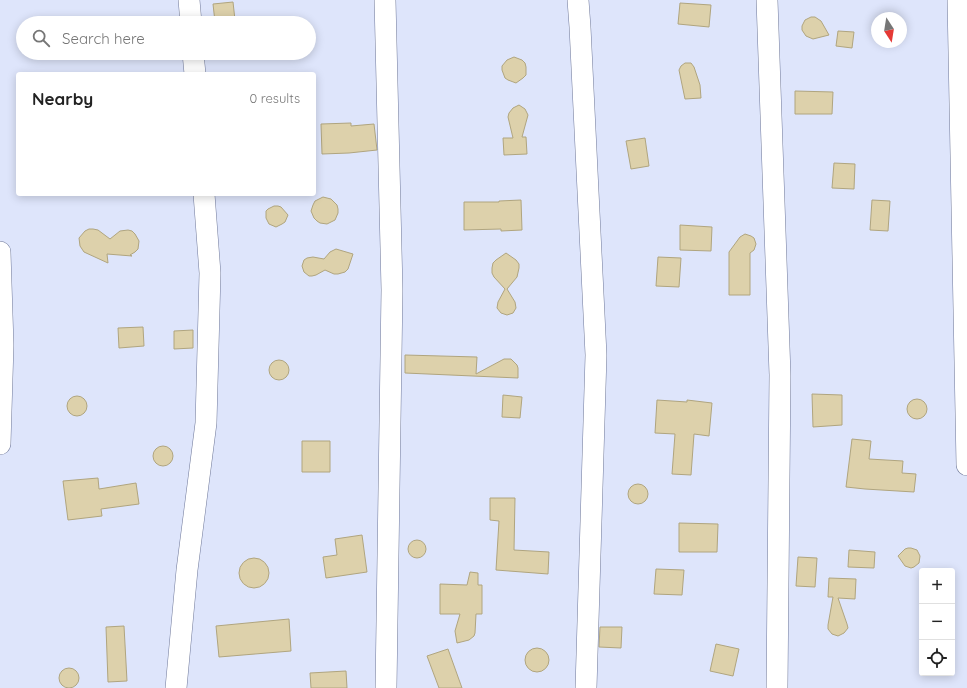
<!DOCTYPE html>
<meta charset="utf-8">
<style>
body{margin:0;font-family:Quicksand,sans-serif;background:#f6f6f6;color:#222}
.controls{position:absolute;right:12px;bottom:12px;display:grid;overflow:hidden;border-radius:4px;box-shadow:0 2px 10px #0003}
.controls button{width:36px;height:36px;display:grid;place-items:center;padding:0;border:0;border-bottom:1px solid #e0e0e0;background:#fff;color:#222;font:20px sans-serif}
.compass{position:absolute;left:871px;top:12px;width:36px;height:36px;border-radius:50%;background:#fff;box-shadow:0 2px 10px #0003;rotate:168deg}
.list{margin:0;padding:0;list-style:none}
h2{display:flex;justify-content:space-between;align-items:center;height:52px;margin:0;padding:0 16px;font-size:17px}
h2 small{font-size:13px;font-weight:400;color:#767676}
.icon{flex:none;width:22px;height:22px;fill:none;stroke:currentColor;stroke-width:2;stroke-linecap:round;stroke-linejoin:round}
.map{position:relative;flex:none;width:967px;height:688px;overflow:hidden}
.search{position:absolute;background:#fff;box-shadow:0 2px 10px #0003;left:16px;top:16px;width:300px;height:44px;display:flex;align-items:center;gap:10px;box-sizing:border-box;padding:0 14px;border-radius:22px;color:#767676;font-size:15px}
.panel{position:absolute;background:#fff;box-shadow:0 2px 10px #0003;left:16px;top:72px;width:300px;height:124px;border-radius:4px}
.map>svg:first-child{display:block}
.building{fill:#ddd1ab;stroke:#b0a57f}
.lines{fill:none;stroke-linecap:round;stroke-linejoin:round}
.minor-casing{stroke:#6f7899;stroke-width:22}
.minor{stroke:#fff;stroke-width:21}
</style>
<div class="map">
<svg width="967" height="688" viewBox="0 0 967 688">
<rect width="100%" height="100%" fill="#dee5fb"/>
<path class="building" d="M 233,2 L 235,20 L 215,22 L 213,4 Z
M 680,3 L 711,5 L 709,27 L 678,24 Z
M 811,17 L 815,17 L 821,21 L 829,35 L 813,39 L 806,36 L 802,30 L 802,26 L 805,20 Z
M 838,31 L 854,32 L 852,48 L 836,46 Z
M 514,57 L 522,60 L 525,63 L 526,67 L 526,75 L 523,78 L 516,83 L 508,80 L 505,78 L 502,70 L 502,66 L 507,60 Z
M 685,63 L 691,63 L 694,67 L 700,85 L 701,98 L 685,99 L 679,70 L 681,66 Z
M 795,91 L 833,92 L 832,114 L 795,114 Z
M 519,105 L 525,109 L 528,115 L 522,137 L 526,137 L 527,154 L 504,155 L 503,138 L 513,138 L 508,117 L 509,113 L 513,108 Z
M 351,123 L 351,126 L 374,124 L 377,150 L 349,153 L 322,154 L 321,124 Z
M 645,138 L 649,166 L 631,169 L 626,141 Z
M 834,163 L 855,164 L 854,189 L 832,188 Z
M 323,197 L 331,199 L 337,205 L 338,209 L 338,213 L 335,220 L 327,224 L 320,223 L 317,221 L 314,218 L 311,211 L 313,205 L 315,201 Z
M 521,200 L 522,230 L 501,231 L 501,229 L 464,230 L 464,202 L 499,202 L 499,201 Z
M 872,200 L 890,201 L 888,231 L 870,230 Z
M 274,206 L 278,206 L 281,207 L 288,215 L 285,222 L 282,224 L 276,227 L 269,224 L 266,218 L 266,211 L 268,209 Z
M 680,225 L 712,227 L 711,251 L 680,250 Z
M 89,229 L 93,229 L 98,230 L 110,239 L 120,231 L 128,230 L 132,231 L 135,234 L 139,241 L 138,249 L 135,252 L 130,255 L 132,256 L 107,254 L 108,263 L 84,252 L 80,246 L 79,238 L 85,231 Z
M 745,234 L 751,236 L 754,238 L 756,244 L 754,250 L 750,253 L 750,295 L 729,295 L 729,252 L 740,237 Z
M 336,249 L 353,254 L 348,269 L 345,272 L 338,274 L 334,274 L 325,270 L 316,275 L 312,276 L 309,276 L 304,272 L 302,266 L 304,260 L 307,258 L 313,257 L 324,259 L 330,252 Z
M 506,253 L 516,260 L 519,264 L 519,268 L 517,277 L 507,289 L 515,302 L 516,308 L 513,313 L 507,315 L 501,313 L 497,308 L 498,302 L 505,289 L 494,277 L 492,273 L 492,268 L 493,263 L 496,260 Z
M 658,257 L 681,258 L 679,287 L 656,286 Z
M 143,327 L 144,346 L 119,348 L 118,328 Z
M 193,330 L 193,348 L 174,349 L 174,331 Z
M 405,355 L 477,357 L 476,374 L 504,359 L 511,359 L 517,365 L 518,368 L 518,378 L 405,373 Z
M269 370a10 10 0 1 1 20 0a10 10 0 1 1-20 0Z
M 812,394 L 842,395 L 842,425 L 813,427 Z
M 503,395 L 522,397 L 520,418 L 502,417 Z
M67 406a10 10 0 1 1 20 0a10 10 0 1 1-20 0Z
M907 409a10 10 0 1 1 20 0a10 10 0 1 1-20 0Z
M 657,400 L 687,402 L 687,400 L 712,403 L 709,436 L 694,434 L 691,475 L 672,474 L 675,434 L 655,433 Z
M 852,439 L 871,441 L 869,459 L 903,461 L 902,473 L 916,474 L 914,492 L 865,489 L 846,487 Z
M 302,441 L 330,441 L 330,472 L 302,472 Z
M153 456a10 10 0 1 1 20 0a10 10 0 1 1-20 0Z
M 98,478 L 99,489 L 136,483 L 139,504 L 101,509 L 102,516 L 68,520 L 63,481 Z
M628 494a10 10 0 1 1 20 0a10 10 0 1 1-20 0Z
M 490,498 L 515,498 L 514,550 L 549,552 L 548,574 L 496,570 L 499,521 L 490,520 Z
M 679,523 L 718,524 L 717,552 L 679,552 Z
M 362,535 L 367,572 L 326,578 L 323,557 L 337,555 L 335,539 Z
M408 549a9 9 0 1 1 18 0a9 9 0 1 1-18 0Z
M 908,548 L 911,548 L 917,550 L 920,556 L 919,563 L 914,567 L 911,568 L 905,566 L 898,556 L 905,549 Z
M 849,550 L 875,552 L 874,568 L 848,567 Z
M 798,557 L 817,558 L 815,587 L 796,586 Z
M239 573a15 15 0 1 1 30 0a15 15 0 1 1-30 0Z
M 656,569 L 684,570 L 682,595 L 654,594 Z
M 470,572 L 478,573 L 478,585 L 482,585 L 482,614 L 476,614 L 475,633 L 474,636 L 469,640 L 457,643 L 455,631 L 460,614 L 440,614 L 440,584 L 467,585 Z
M 829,578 L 856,579 L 855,599 L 838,598 L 847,624 L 848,628 L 844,633 L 838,636 L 832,634 L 828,629 L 828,625 L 833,597 L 828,597 Z
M 289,619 L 291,651 L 219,657 L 216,626 Z
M 124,626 L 127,681 L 108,682 L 106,627 Z
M 600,627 L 622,627 L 621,648 L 599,647 Z
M 716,644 L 739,649 L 733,676 L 710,671 Z
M525 660a12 12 0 1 1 24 0a12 12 0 1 1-24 0Z
M 448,649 L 462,688 L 439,688 L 427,656 Z
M59 678a10 10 0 1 1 20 0a10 10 0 1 1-20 0Z
M 346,671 L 347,688 L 311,688 L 310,673 Z"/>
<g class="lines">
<g class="minor-casing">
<path id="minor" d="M 189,0 L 191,23
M 385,0 L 392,290 L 386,688
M 578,0 L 580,27 L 596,355 L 586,688
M 767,0 L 780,375 L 777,688
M 958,0 L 967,465
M 193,53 L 195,74
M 0,252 L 3,345 L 0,444
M 176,688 L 187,570 L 206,423 L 210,273 L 204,194"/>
</g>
<use href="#minor" class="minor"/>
</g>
</svg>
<div class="controls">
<button>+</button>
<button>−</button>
<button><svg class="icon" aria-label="locate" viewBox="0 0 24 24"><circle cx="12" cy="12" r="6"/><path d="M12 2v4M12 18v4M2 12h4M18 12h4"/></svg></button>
</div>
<svg class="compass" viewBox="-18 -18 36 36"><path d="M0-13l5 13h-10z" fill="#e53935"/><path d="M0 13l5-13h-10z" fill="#767676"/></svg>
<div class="search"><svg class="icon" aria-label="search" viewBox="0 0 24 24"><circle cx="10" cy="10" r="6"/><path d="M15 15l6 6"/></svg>Search here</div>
<section class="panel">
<h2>Nearby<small>0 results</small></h2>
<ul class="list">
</ul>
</section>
</div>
